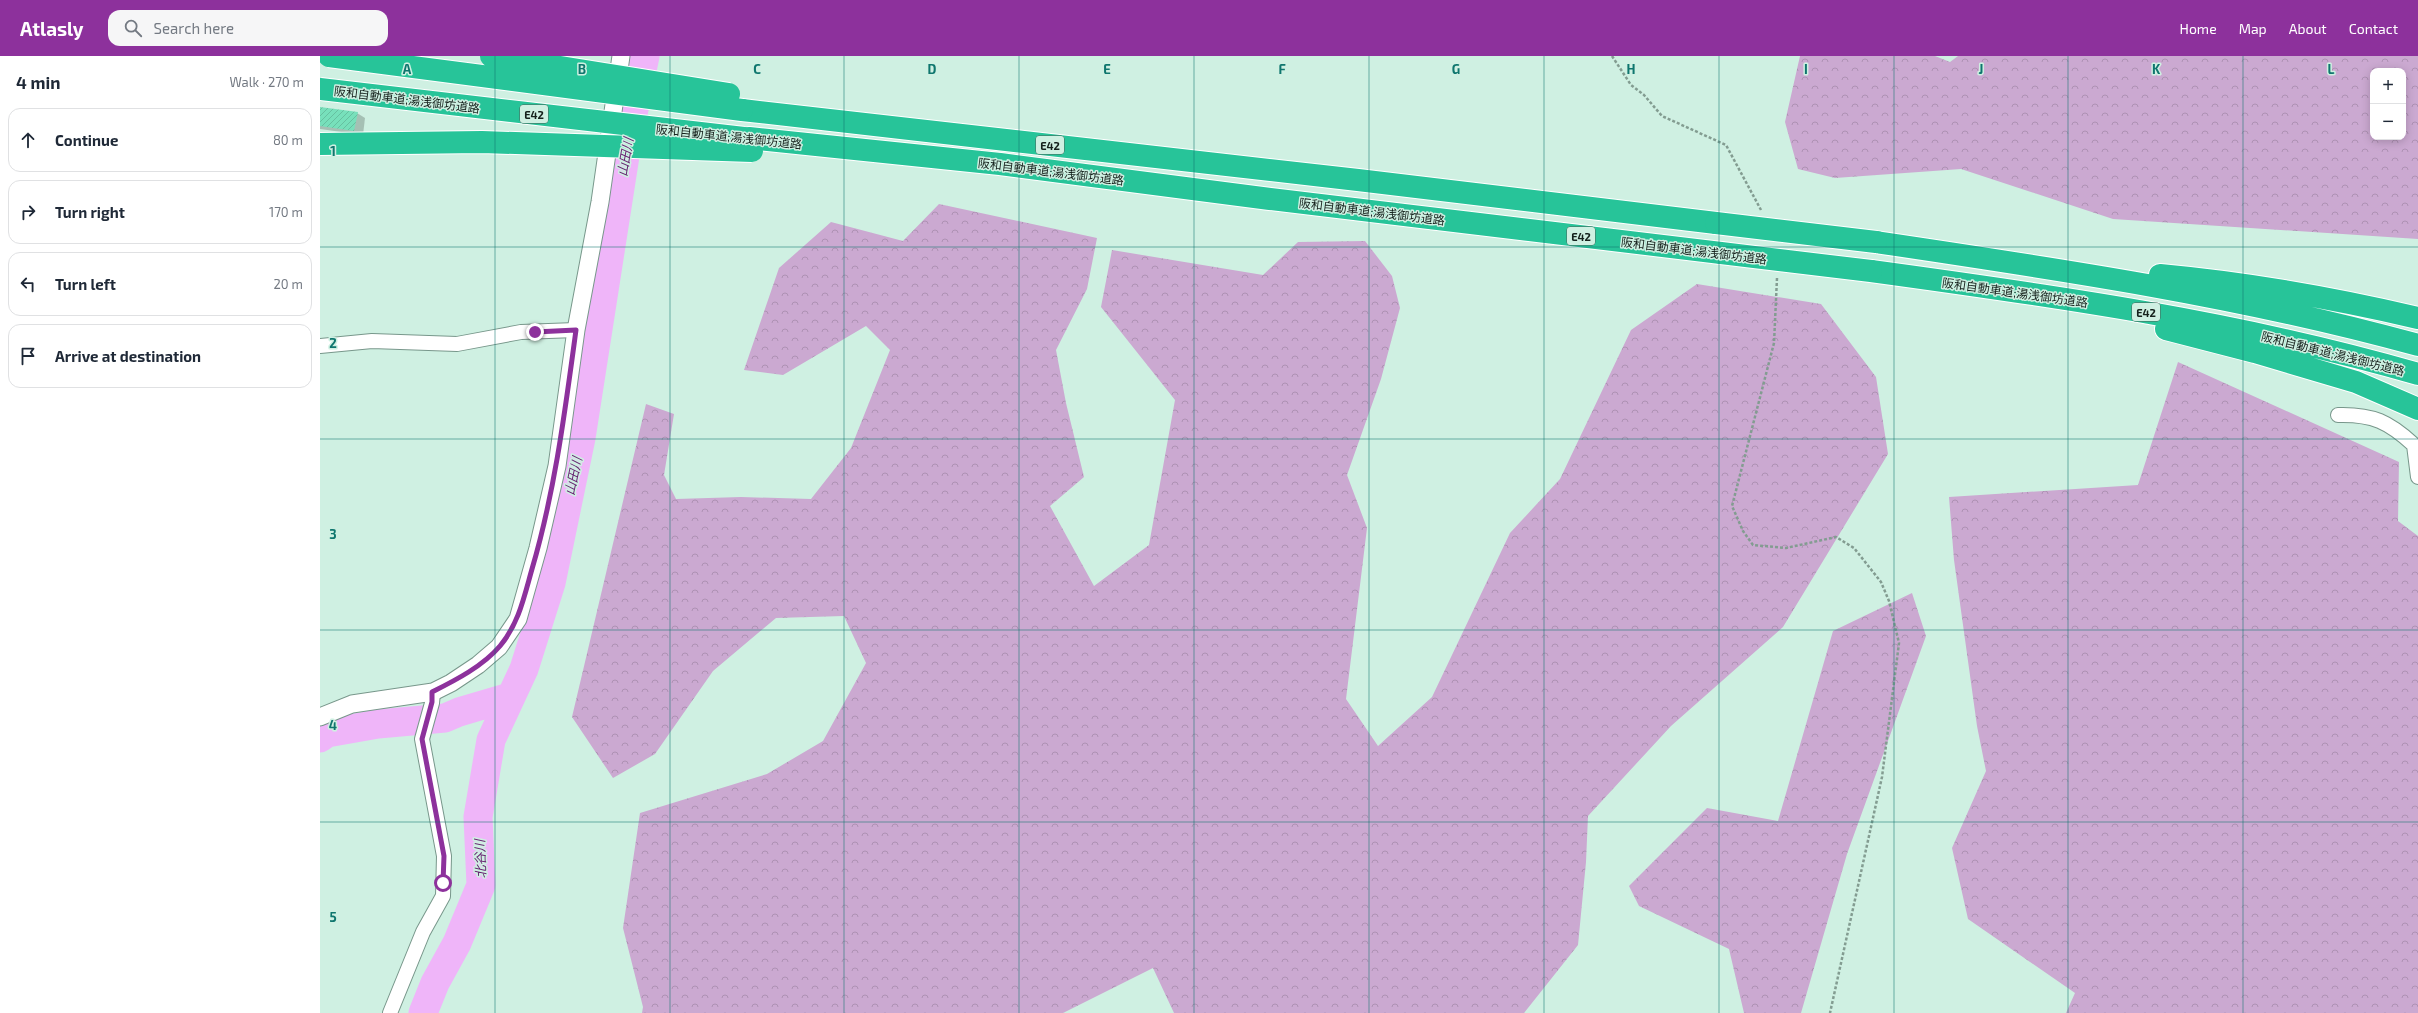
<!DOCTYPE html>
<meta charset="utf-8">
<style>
body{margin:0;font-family:"Exo 2","Noto Sans JP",sans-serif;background:#f6f6f7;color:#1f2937}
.controls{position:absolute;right:12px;top:12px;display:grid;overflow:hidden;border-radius:8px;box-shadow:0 2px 10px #0003}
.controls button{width:36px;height:36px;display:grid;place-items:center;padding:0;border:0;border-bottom:1px solid #e0e1e3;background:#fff;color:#1f2937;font:20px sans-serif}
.stop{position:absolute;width:12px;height:12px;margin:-9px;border:3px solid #8d319c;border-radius:50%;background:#fff}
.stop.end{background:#8d319c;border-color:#fff;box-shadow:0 1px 4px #0008}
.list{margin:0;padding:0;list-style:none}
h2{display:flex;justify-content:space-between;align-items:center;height:52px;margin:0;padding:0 16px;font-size:17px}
h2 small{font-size:13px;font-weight:400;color:#747a83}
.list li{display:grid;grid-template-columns:26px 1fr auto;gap:12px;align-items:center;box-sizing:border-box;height:64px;margin:0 8px 8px;padding:0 8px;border:1px solid #e0e1e3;border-radius:12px}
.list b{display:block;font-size:15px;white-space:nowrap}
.list em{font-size:13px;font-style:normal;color:#747a83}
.icon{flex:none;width:22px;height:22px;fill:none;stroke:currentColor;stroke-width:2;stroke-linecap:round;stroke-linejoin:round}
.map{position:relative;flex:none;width:2098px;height:957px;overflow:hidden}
header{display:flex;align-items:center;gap:24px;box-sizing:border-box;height:56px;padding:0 20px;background:#8d319c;color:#fff}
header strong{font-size:19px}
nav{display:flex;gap:22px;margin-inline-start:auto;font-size:14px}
.search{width:280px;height:36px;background:#f6f6f7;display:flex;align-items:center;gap:10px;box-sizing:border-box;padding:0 14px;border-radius:12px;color:#747a83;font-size:15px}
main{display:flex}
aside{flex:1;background:#fff}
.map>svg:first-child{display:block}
.forest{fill:url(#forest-crowns);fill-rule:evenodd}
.shadow{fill:#0003}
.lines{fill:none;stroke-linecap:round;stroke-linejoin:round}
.river{stroke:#efb5f9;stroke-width:29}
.building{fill:url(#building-hatch)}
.minor-casing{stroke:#78978b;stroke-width:16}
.tertiary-casing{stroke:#78978b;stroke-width:19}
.motorway-casing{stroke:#fff;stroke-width:24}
.path{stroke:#839c91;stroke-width:2.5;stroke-dasharray:3 2;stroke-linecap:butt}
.minor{stroke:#fff;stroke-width:14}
.tertiary{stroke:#fff;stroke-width:17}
.motorway{stroke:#27c499;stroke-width:22}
.motorway-bridge-casing{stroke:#fff;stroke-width:24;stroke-linecap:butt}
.motorway-bridge{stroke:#27c499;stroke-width:22}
.route{stroke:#8d319c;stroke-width:5}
.grid{fill:none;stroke:#0f766e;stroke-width:1;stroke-opacity:0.55}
.labels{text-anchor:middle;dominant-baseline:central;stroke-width:3;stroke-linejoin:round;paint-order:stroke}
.shield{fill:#cff0e2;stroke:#4e6058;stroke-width:1}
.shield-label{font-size:11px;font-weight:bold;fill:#16221d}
.street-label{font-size:12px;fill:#16221d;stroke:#cff0e2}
.water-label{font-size:13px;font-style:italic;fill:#672372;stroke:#cff0e2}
.grid-label{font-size:13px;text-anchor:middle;font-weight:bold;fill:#0f766e;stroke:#cff0e2;stroke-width:3;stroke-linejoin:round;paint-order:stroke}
</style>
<header>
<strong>Atlasly</strong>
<div class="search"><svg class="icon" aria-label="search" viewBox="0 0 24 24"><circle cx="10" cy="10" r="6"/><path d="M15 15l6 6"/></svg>Search here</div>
<nav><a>Home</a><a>Map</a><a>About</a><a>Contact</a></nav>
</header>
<main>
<aside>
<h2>4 min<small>Walk · 270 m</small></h2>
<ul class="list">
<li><svg class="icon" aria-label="ahead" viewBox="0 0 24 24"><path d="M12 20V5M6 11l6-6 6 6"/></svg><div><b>Continue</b></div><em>80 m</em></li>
<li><svg class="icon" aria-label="right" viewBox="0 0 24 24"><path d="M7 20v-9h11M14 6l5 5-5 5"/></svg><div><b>Turn right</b></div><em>170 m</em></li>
<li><svg class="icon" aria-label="left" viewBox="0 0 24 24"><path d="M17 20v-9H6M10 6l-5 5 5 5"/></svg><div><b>Turn left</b></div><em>20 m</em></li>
<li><svg class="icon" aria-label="arrive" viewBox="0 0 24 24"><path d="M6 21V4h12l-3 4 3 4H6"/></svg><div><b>Arrive at destination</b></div></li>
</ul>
</aside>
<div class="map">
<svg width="2098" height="957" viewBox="0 0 2098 957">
<defs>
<pattern id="forest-crowns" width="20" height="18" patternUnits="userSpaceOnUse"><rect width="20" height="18" fill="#cba9d1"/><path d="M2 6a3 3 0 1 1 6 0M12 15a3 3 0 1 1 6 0" fill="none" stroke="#ae91b3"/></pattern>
<pattern id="building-hatch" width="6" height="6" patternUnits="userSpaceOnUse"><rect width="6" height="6" fill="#77e0bb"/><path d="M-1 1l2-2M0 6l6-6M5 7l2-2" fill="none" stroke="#66c0a0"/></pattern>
</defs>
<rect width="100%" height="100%" fill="#cff0e2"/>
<path class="forest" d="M 1480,0 L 1615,0 L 1630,6 L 1638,0 L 2098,0 L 2098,183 L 1793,163 L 1641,113 L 1515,122 L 1478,113 L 1465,66 ZM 2053,15 L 2083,15 L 2083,81 L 2053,81 Z
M 619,148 L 777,182 L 767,233 L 736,294 L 746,347 L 764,421 L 730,450 L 774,530 L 829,489 L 855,344 L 781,251 L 792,194 L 943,219 L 978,186 L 1045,185 L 1072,220 L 1080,252 L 1061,323 L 1027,419 L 1047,472 L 1026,643 L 1058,690 L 1112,641 L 1190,477 L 1240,423 L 1311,274 L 1377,228 L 1501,248 L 1556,321 L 1568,398 L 1463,571 L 1351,670 L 1268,760 L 1266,806 L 1258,889 L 1204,957 L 854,957 L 833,912 L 743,957 L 322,957 L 323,951 L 303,872 L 320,757 L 447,718 L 503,685 L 546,607 L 524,560 L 456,562 L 393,615 L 335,698 L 293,722 L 252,661 L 326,348 L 354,358 L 344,419 L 356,443 L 421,441 L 491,443 L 531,392 L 570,294 L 546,270 L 463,319 L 424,314 L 459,212 L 511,166 L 583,185 Z
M 1858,306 L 2079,406 L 2078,465 L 2098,480 L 2098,957 L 1746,957 L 1755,937 L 1648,863 L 1632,792 L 1666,715 L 1657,670 L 1634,504 L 1629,441 L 1818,429 Z
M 1592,537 L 1606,580 L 1527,798 L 1481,957 L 1424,957 L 1409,893 L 1319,850 L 1309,830 L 1387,752 L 1458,765 L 1513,575 Z"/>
<path class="shadow" d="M 0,52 L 37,57 L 45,62 L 43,79 L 0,73 Z"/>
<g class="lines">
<path class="river" d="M 0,682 L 7,677 L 58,668 L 125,662 L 139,656 L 190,641
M 103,957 L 115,927 L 137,887 L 161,829 L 158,761 L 171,684 L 204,613 L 231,527 L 261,382 L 307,87 L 325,0"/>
</g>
<path class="building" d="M 0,51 L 38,56 L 34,75 L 0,70 Z"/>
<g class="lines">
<g class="minor-casing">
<path id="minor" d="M 0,290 L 52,285 L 137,288 L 201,276 L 256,274
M 2018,359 C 2053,358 2069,366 2094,389 L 2098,421
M 70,957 L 103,876 L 123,840 L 124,800 L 102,683 L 112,647 L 113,636"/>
</g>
<g class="tertiary-casing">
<path id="tertiary" d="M 0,661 L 32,648 L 113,636 L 131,627 L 158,609 L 179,591 L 198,563 L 218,492 L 237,410 L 256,274 L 280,146 L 301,0"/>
</g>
<g class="motorway-casing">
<path id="motorway" d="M 422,54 L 1038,124 L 1396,167
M 429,82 L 680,108 L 950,143 L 1401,197
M 1556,186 C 1738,213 1921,240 2098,289
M 1551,215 C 1735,240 1919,266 2098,318
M 1840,219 C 1927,227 2013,242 2098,262
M 1846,273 L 1935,296 L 2036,326 L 2098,353"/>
</g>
<path class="path" d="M 1292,0 L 1311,29 L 1324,39 L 1342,60 L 1406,89 L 1441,154
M 1457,222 L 1454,287 L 1412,450 L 1423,475 L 1433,489 L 1466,492 L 1516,481 L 1534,492 L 1561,526 L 1569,545 L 1579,587 L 1562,721 L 1510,957"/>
<use href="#minor" class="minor"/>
<use href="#tertiary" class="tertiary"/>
<use href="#motorway" class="motorway"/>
<g class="motorway-bridge-casing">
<path id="motorway-bridge" d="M 9,0 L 422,54
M 171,0 L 409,38
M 0,33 L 424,82
M 0,88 L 162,86 L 432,95
M 1396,167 L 1556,186
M 1401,197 L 1551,215"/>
</g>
<use href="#motorway-bridge" class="motorway-bridge"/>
</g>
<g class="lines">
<path class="route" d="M 123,827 L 124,800 L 102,683 L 112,646 L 112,636 C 136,624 163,610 180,590 C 199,567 204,541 212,513 C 235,435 245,355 256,274 L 215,276"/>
</g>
<path class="grid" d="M 175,0 L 175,957M 350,0 L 350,957M 524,0 L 524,957M 699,0 L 699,957M 874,0 L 874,957M 1049,0 L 1049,957M 1224,0 L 1224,957M 1399,0 L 1399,957M 1574,0 L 1574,957M 1748,0 L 1748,957M 1923,0 L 1923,957M 0,191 L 2098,191M 0,383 L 2098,383M 0,574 L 2098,574M 0,766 L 2098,766"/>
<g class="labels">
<g class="shield">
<rect x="200" y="49" width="28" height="18" rx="3"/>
<rect x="716" y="80" width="28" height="18" rx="3"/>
<rect x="1247" y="171" width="28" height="18" rx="3"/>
<rect x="1812" y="247" width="28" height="18" rx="3"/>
</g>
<g class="shield-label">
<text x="214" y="58">E42</text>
<text x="730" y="89">E42</text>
<text x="1261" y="180">E42</text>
<text x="1826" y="256">E42</text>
</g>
<g class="street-label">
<text transform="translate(87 43) rotate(7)">阪和自動車道;湯浅御坊道路</text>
<text transform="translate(409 80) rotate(6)">阪和自動車道;湯浅御坊道路</text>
<text transform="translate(731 115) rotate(7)">阪和自動車道;湯浅御坊道路</text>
<text transform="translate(1052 155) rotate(7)">阪和自動車道;湯浅御坊道路</text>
<text transform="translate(1374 194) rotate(7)">阪和自動車道;湯浅御坊道路</text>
<text transform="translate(1695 236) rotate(8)">阪和自動車道;湯浅御坊道路</text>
<text transform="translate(2013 297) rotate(14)">阪和自動車道;湯浅御坊道路</text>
</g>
<g class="water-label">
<text transform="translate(305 101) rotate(-80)">山田川</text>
<text transform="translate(253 420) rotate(-78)">山田川</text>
<text transform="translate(160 803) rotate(-92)">北谷川</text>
</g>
</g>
<g class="grid-label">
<text x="87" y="18">A</text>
<text x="262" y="18">B</text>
<text x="437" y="18">C</text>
<text x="612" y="18">D</text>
<text x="787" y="18">E</text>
<text x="962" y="18">F</text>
<text x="1136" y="18">G</text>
<text x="1311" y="18">H</text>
<text x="1486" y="18">I</text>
<text x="1661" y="18">J</text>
<text x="1836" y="18">K</text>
<text x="2011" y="18">L</text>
<text x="13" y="100">1</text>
<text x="13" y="292">2</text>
<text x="13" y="483">3</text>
<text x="13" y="674">4</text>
<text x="13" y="866">5</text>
</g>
</svg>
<div class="controls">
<button>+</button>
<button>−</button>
</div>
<div class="stop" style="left:123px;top:827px"></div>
<div class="stop end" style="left:215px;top:276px"></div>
</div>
</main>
